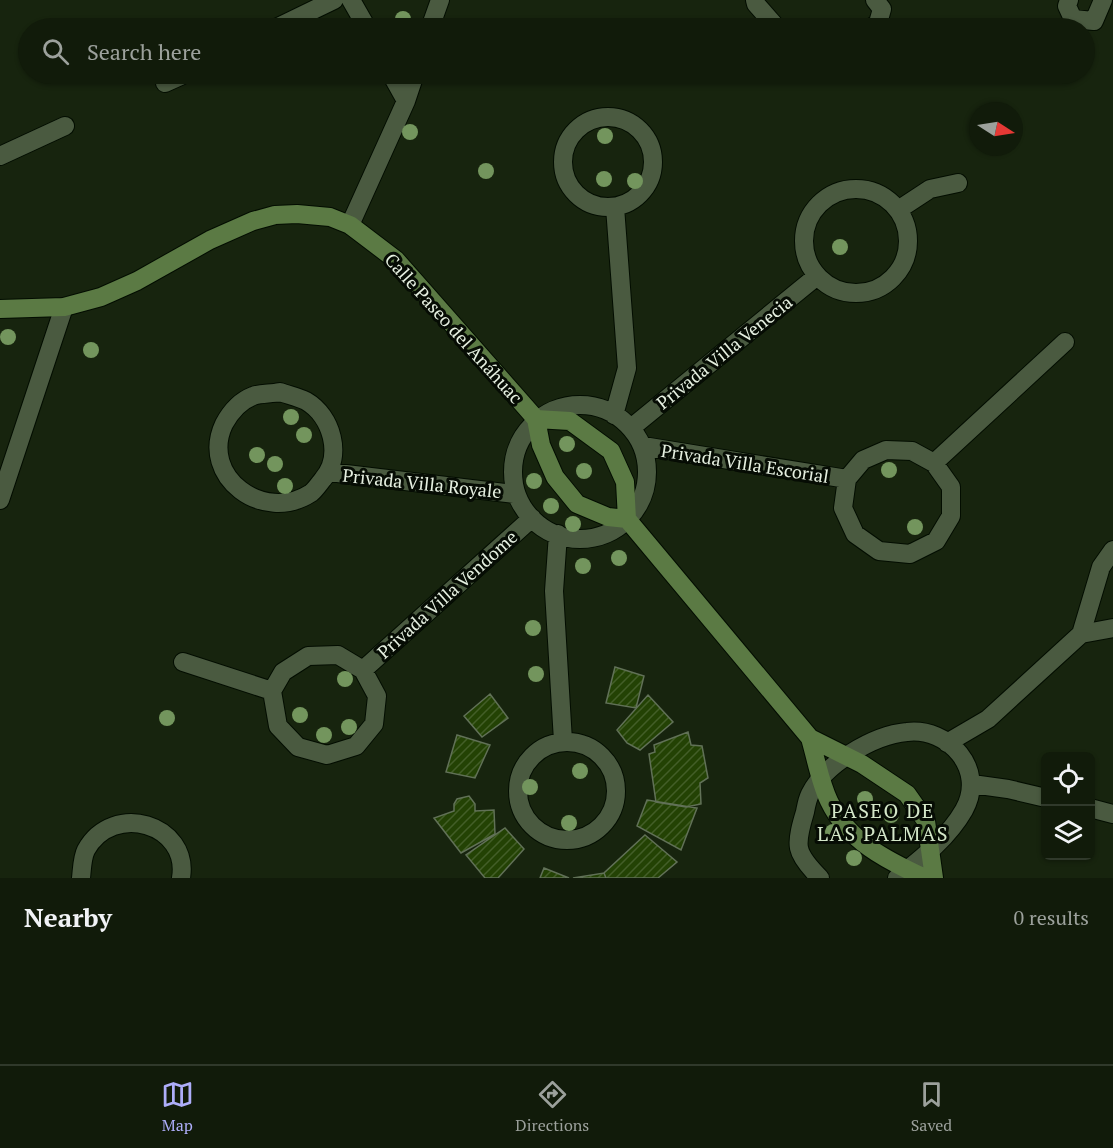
<!DOCTYPE html>
<meta charset="utf-8">
<style>
body{margin:0;font-family:"PT Serif",serif;background:#1e2818;color:#f1f3f6}
.controls{position:absolute;right:18px;bottom:18px;display:grid;overflow:hidden;border-radius:9px;box-shadow:0 2px 4px #0004}
.controls button{width:54px;height:54px;display:grid;place-items:center;padding:0;border:0;border-bottom:2px solid #30392b;background:#111b0a;color:#f1f3f6;font:30px sans-serif}
.compass{position:absolute;left:969px;top:102px;width:54px;height:54px;border-radius:50%;background:#111b0a;box-shadow:0 2px 4px #0004;rotate:102deg}
.list{margin:0;padding:0;list-style:none}
h2{display:flex;justify-content:space-between;align-items:center;height:78px;margin:0;padding:0 24px;font-size:26px}
h2 small{font-size:20px;font-weight:400;color:#9ca19c}
.icon{flex:none;width:33px;height:33px;fill:none;stroke:currentColor;stroke-width:2;stroke-linecap:round;stroke-linejoin:round}
.map{position:relative;flex:none;width:1113px;height:878px;overflow:hidden}
.search{position:absolute;background:#111b0a;box-shadow:0 2px 4px #0004;left:18px;right:18px;top:18px;height:66px;display:flex;align-items:center;gap:15px;box-sizing:border-box;padding:0 21px;border-radius:33px;color:#9ca19c;font-size:22px}
.sheet{height:186px;background:#111b0a}
nav{display:flex;justify-content:space-around;align-items:center;box-sizing:border-box;height:84px;border-top:2px solid #30392b;background:#111b0a;font-size:16px;color:#9ca19c}
nav a{display:grid;justify-items:center;gap:3px}
nav .on{color:#aeaefa}
.map>svg:first-child{display:block}
.building{fill:url(#building-hatch);stroke:#617157;stroke-width:1.5}
.lines{fill:none;stroke-linecap:round;stroke-linejoin:round}
.street-casing{stroke:#030d00;stroke-width:20}
.secondary-casing{stroke:#030d00;stroke-width:20}
.street{stroke:#4a5a40;stroke-width:18}
.secondary{stroke:#5b7a44;stroke-width:18}
.tree{fill:#73955d}
.labels{text-anchor:middle;dominant-baseline:central;stroke-width:6;stroke-linejoin:round;paint-order:stroke}
.street-label{font-size:18px;fill:#e5efe0;stroke:#060c04}
.neighbourhood-label{font-size:20px;letter-spacing:1.5px;fill:#d4e7c9;stroke:#060c04}
</style>
<div class="map">
<svg width="1113" height="878" viewBox="0 0 1113 878">
<defs>
<pattern id="building-hatch" width="6" height="6" patternUnits="userSpaceOnUse" patternTransform="scale(1.5)"><rect width="6" height="6" fill="#234204"/><path d="M-1 1l2-2M0 6l6-6M5 7l2-2" fill="none" stroke="#435e28"/></pattern>
</defs>
<rect width="100%" height="100%" fill="#17240e"/>
<path class="building" d="M 615,667 L 644,676 L 636,708 L 606,703 Z
M 490,694 L 508,718 L 482,737 L 464,716 Z
M 648,695 L 673,722 L 640,750 L 627,743 L 617,730 Z
M 688,732 L 691,745 L 702,746 L 708,778 L 700,783 L 701,804 L 686,807 L 656,802 L 649,754 L 655,752 L 654,745 Z
M 457,735 L 490,745 L 475,778 L 446,772 Z
M 469,796 L 475,804 L 475,811 L 494,810 L 495,834 L 461,853 L 434,818 L 454,811 L 454,804 L 457,799 Z
M 647,800 L 697,808 L 681,850 L 637,826 Z
M 505,828 L 524,849 L 498,878 L 485,878 L 466,855 Z
M 645,835 L 677,862 L 658,878 L 606,878 L 604,873 Z
M 544,868 L 569,878 L 540,878 Z
M 604,873 L 606,878 L 573,878 Z"/>
<g class="lines">
<g class="street-casing">
<path id="street" d="M 351,0 L 367,28
M 755,0 L 756,4 L 777,28
M 1069,0 L 1067,6 L 1073,19 L 1094,21 L 1103,0
M 276,28 L 334,0
M 430,28 L 440,0
M 871,28 L 878,23 L 882,9 L 875,0
M 391,74 L 406,101
M 165,83 L 185,74
M563 162a45 45 0 1 1 90 0a45 45 0 1 1-90 0Z
M 0,156 L 65,126
M804 241a52 52 0 1 1 104 0a52 52 0 1 1-104 0Z
M 898,210 L 930,189 L 958,183
M 350,225 L 406,101 L 415,74
M 280,392 C 288,395 298,397 306,401 C 332,416 343,456 323,479 C 319,484 315,490 311,493 C 264,524 199,477 224,424 C 230,413 240,401 253,396 C 260,393 271,394 280,392 Z
M513 472a67 67 0 1 1 134 0a67 67 0 1 1-134 0Z
M 614,415 L 627,368 L 615,207
M 631,428 L 817,276
M 643,446 L 847,479
M 886,450 L 912,451 L 934,463 L 951,487 L 951,516 L 936,541 L 910,554 L 879,551 L 855,534 L 843,508 L 847,479 L 863,460 Z
M 934,463 L 1065,342
M 329,472 L 514,494
M 0,500 L 64,307
M 558,534 L 554,591 L 563,741
M 1081,634 L 1101,567 L 1113,550
M 338,655 L 363,670 L 377,696 L 374,724 L 356,746 L 327,755 L 298,747 L 278,726 L 272,691 L 283,672 L 308,656 Z
M 183,662 L 272,691
M 363,670 L 532,518
M518 791a49 49 0 1 1 98 0a49 49 0 1 1-98 0Z
M 947,743 L 988,719 L 1081,634 L 1113,628
M 972,784 L 1008,789 L 1046,798
M 1090,808 L 1113,814
M 81,878 C 82,870 82,858 86,850 C 113,801 190,824 181,878
M 820,878 C 813,871 801,858 799,848 C 797,838 802,822 805,812 C 806,807 807,800 810,794 C 825,764 873,735 907,732 C 948,727 987,769 964,810 C 948,838 922,858 897,878"/>
</g>
<g class="secondary-casing">
<path id="secondary" d="M 0,309 L 64,307 L 101,297 L 137,281 L 210,240 L 253,221 L 275,215 L 297,214 L 330,217 L 350,225 L 396,260 L 536,419 L 541,445 L 555,477 L 577,504 L 608,517 L 627,519
M 536,419 L 570,421 L 611,451 L 625,482 L 627,519 L 810,738 L 862,764 L 907,794 L 926,821 L 934,878
M 810,738 C 816,759 820,782 829,801 C 848,841 886,860 925,878"/>
</g>
<use href="#street" class="street"/>
<use href="#secondary" class="secondary"/>
</g>
<g class="tree">
<circle cx="403" cy="19" r="8"/>
<circle cx="410" cy="132" r="8"/>
<circle cx="605" cy="136" r="8"/>
<circle cx="486" cy="171" r="8"/>
<circle cx="604" cy="179" r="8"/>
<circle cx="635" cy="181" r="8"/>
<circle cx="840" cy="247" r="8"/>
<circle cx="8" cy="337" r="8"/>
<circle cx="91" cy="350" r="8"/>
<circle cx="291" cy="417" r="8"/>
<circle cx="304" cy="435" r="8"/>
<circle cx="567" cy="444" r="8"/>
<circle cx="257" cy="455" r="8"/>
<circle cx="275" cy="464" r="8"/>
<circle cx="889" cy="470" r="8"/>
<circle cx="584" cy="471" r="8"/>
<circle cx="534" cy="481" r="8"/>
<circle cx="285" cy="486" r="8"/>
<circle cx="551" cy="506" r="8"/>
<circle cx="573" cy="524" r="8"/>
<circle cx="915" cy="527" r="8"/>
<circle cx="619" cy="558" r="8"/>
<circle cx="583" cy="566" r="8"/>
<circle cx="533" cy="628" r="8"/>
<circle cx="536" cy="674" r="8"/>
<circle cx="345" cy="679" r="8"/>
<circle cx="300" cy="715" r="8"/>
<circle cx="167" cy="718" r="8"/>
<circle cx="349" cy="727" r="8"/>
<circle cx="324" cy="735" r="8"/>
<circle cx="580" cy="771" r="8"/>
<circle cx="530" cy="787" r="8"/>
<circle cx="865" cy="799" r="8"/>
<circle cx="891" cy="815" r="8"/>
<circle cx="569" cy="823" r="8"/>
<circle cx="833" cy="832" r="8"/>
<circle cx="854" cy="858" r="8"/>
</g>
<g class="labels">
<g class="street-label">
<text transform="translate(454 328) rotate(48)">Calle Paseo del Anáhuac</text>
<text transform="translate(724 352) rotate(-39)">Privada Villa Venecia</text>
<text transform="translate(745 463) rotate(9)">Privada Villa Escorial</text>
<text transform="translate(422 483) rotate(6)">Privada Villa Royale</text>
<text transform="translate(447 594) rotate(-42)">Privada Villa Vendome</text>
</g>
<g class="neighbourhood-label">
<text x="883" y="810">PASEO DE<tspan x="883" dy="23">LAS PALMAS</tspan></text>
</g>
</g>
</svg>
<div class="controls">
<button><svg class="icon" aria-label="locate" viewBox="0 0 24 24"><circle cx="12" cy="12" r="6"/><path d="M12 2v4M12 18v4M2 12h4M18 12h4"/></svg></button>
<button><svg class="icon" aria-label="layers" viewBox="0 0 24 24"><path d="M12 4l9 5-9 5-9-5zM3 14l9 5 9-5"/></svg></button>
</div>
<svg class="compass" viewBox="-18 -18 36 36"><path d="M0-13l5 13h-10z" fill="#e53935"/><path d="M0 13l5-13h-10z" fill="#9ca19c"/></svg>
<div class="search"><svg class="icon" aria-label="search" viewBox="0 0 24 24"><circle cx="10" cy="10" r="6"/><path d="M15 15l6 6"/></svg>Search here</div>
</div>
<section class="sheet">
<h2>Nearby<small>0 results</small></h2>
<ul class="list">
</ul>
</section>
<nav>
<a class="on"><svg class="icon" aria-label="map" viewBox="0 0 24 24"><path d="M3 6l6-2 6 2 6-2v14l-6 2-6-2-6 2zM9 4v14M15 6v14"/></svg>Map</a>
<a><svg class="icon" aria-label="directions" viewBox="0 0 24 24"><path d="M12 3l9 9-9 9-9-9zM9 14v-3h6M13 9l2 2-2 2"/></svg>Directions</a>
<a><svg class="icon" aria-label="saved" viewBox="0 0 24 24"><path d="M7 4h10v16l-5-4-5 4z"/></svg>Saved</a>
</nav>
